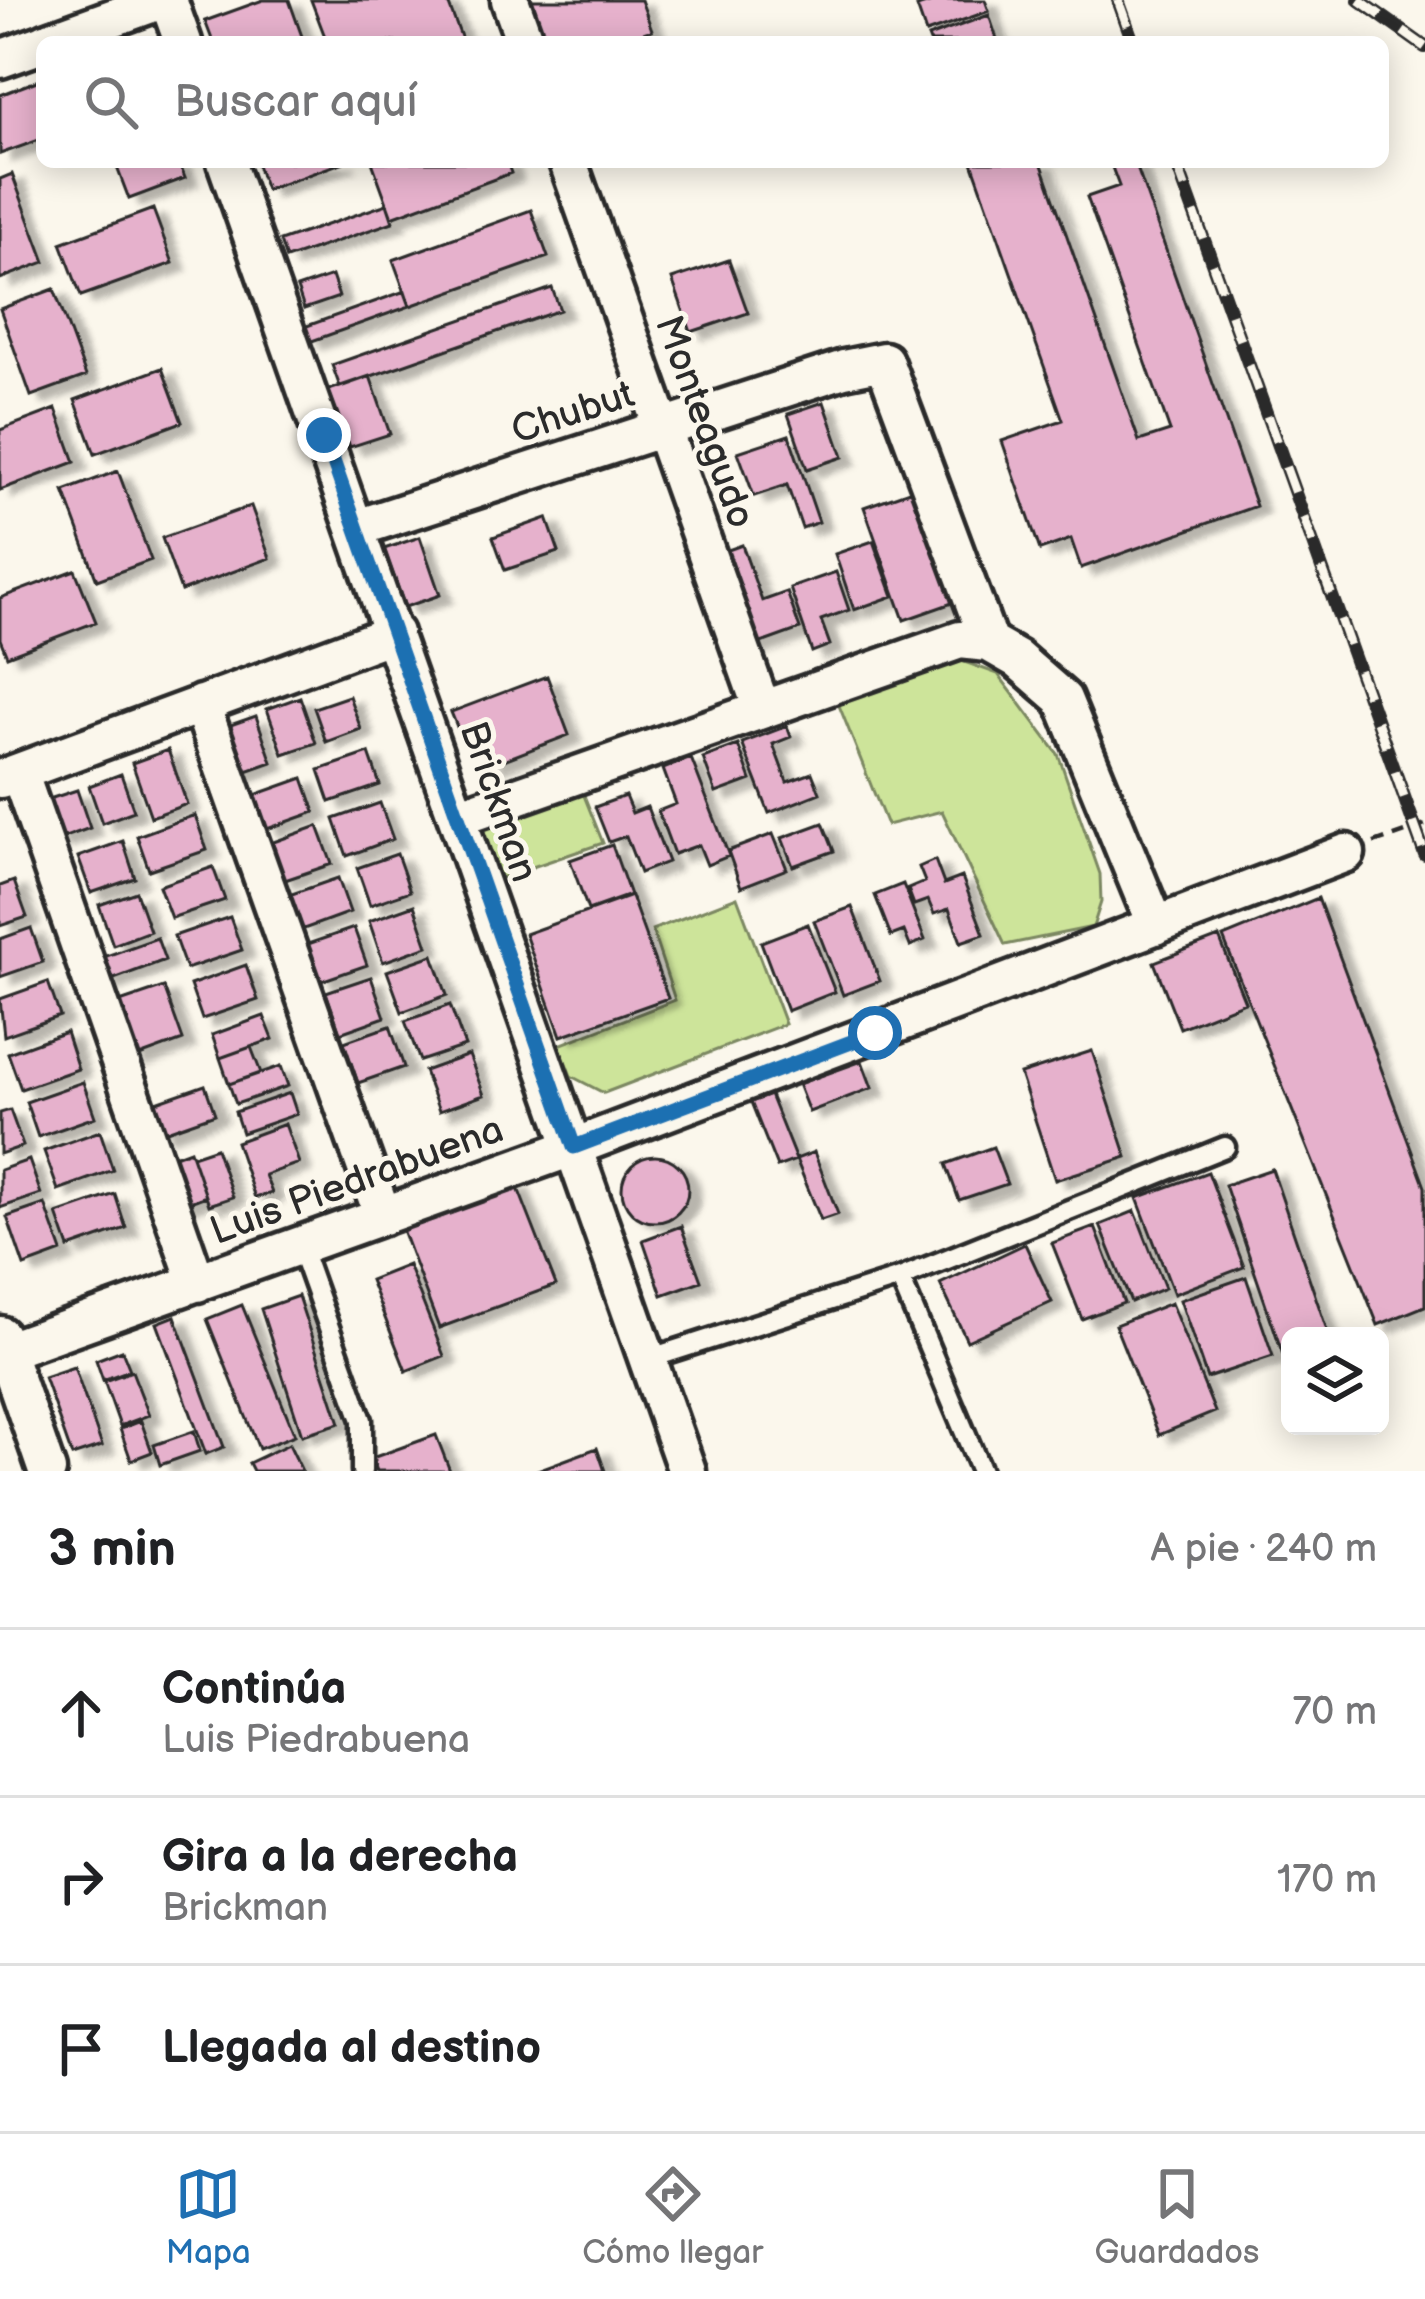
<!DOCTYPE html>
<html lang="es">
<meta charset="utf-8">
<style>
body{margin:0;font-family:"Balsamiq Sans",sans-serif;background:#f2f2f2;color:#202124}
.controls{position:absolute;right:36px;bottom:36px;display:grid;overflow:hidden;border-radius:18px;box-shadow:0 6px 30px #0003}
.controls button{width:108px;height:108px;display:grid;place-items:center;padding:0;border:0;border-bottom:3px solid #e0e0e0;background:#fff;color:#202124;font:60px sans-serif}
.stop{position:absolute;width:36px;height:36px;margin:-27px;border:9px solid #1f6fb2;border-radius:50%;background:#fff}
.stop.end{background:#1f6fb2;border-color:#fff;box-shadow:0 3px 12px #0008}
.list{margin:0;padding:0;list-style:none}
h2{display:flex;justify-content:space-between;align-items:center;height:156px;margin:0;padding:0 48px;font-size:51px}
h2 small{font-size:39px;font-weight:400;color:#757577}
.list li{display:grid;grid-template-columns:78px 1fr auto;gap:36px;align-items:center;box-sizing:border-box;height:168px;padding:0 48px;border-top:3px solid #e0e0e0}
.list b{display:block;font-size:45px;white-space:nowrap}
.list p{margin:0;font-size:39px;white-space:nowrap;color:#757577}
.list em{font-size:39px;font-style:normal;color:#757577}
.icon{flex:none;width:66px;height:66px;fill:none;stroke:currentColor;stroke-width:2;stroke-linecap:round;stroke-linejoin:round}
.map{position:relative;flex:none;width:1425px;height:1471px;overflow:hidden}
.search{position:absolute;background:#fff;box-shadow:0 6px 30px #0003;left:36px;right:36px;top:36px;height:132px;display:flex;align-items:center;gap:30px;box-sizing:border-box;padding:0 42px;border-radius:18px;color:#757577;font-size:45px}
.sheet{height:660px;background:#fff}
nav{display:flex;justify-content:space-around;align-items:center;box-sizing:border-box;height:168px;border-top:3px solid #e0e0e0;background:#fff;font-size:33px;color:#757577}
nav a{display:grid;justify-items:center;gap:6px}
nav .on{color:#1f6fb2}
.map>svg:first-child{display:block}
.green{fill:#cde49a;stroke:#7c8862;stroke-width:3}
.building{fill:#e6b1cc;stroke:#2b2b2b;stroke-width:3;filter:url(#shadow)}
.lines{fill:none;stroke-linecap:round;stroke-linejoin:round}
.lane-casing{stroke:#2b2b2b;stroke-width:27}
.street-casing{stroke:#2b2b2b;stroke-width:45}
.path{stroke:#2b2b2b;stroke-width:4.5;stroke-dasharray:12 9;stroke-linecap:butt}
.lane{stroke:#fbf7ec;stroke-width:18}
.street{stroke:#fbf7ec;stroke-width:36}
.rail-casing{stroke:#2b2b2b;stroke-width:14}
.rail{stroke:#fbf7ec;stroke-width:9;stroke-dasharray:27;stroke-linecap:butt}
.route{stroke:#1f6fb2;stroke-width:15}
.labels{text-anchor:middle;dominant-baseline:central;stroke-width:10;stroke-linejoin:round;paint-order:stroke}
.street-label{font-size:39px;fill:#2b2b2b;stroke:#fbf7ec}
</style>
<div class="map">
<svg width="1425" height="1471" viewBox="0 0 1425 1471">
<defs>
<filter id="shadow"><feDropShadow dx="12" dy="7" stdDeviation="3" flood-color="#0004"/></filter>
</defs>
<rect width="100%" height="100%" fill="#fbf7ec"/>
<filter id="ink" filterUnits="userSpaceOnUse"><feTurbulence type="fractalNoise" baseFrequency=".00833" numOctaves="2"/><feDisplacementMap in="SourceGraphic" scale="24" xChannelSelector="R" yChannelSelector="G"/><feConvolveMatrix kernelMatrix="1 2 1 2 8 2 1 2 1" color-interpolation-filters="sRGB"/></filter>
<g filter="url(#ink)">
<path class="green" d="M 959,660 L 998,674 L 1058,754 L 1100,874 L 1101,902 L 1093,927 L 1005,945 L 942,811 L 887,825 L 838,703 Z
M 581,788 L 603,843 L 497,879 L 479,831 L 484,819 Z
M 737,897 L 785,1024 L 604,1093 L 571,1076 L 559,1045 L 675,1000 L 652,930 Z"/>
<path class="building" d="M 263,0 L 289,0 L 304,42 L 213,42 L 205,21 Z
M 311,0 L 447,0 L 463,42 L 327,42 Z
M 528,0 L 641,0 L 652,30 L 617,42 L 543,42 Z
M 938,0 L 985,0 L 989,11 L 926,33 L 917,7 Z
M 989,15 L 998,42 L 930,42 L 928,37 Z
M 42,79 L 42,139 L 0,154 L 0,95 Z
M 115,162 L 179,162 L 185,178 L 129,199 Z
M 256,162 L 344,162 L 266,190 Z
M 372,162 L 507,162 L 511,173 L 392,217 Z
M 972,162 L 1041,162 L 1139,441 L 1170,431 L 1087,197 L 1119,186 L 1110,162 L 1135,162 L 1256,506 L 1081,568 L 1071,539 L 1040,550 L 1002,441 L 1063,420 Z
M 12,174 L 45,262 L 0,279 L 0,179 Z
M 387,204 L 393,222 L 286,259 L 280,241 Z
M 153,209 L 173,263 L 81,296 L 61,243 Z
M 531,210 L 548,257 L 410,306 L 393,260 Z
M 729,260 L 748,313 L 691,332 L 672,279 Z
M 332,276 L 339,297 L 304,309 L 297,288 Z
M 552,288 L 560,310 L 340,387 L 332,365 Z
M 54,289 L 86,376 L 31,396 L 0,309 Z
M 405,291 L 410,306 L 309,342 L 304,327 Z
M 162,368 L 182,422 L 95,454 L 75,400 Z
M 370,376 L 390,434 L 350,447 L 329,390 Z
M 824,402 L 843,457 L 807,469 L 788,414 Z
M 56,409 L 75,462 L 0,490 L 0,430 Z
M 789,435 L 819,522 L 802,528 L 787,485 L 754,496 L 738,452 Z
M 118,471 L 151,560 L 97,580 L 64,491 Z
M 915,489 L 955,602 L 904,620 L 864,507 Z
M 251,506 L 270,558 L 181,591 L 162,538 Z
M 547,518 L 559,552 L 505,570 L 493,537 Z
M 420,537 L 440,595 L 405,607 L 384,549 Z
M 873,541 L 893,596 L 854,610 L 835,554 Z
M 742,545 L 762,601 L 787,592 L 800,629 L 750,647 L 717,554 Z
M 75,570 L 96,622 L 7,656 L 0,639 L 0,598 Z
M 836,572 L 849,610 L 821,620 L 830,645 L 812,652 L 790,588 Z
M 547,676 L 569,735 L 491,765 L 477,728 L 460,734 L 451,712 Z
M 349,696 L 361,729 L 326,742 L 314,708 Z
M 300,697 L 316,743 L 283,754 L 267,709 Z
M 256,716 L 272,762 L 238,774 L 222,728 Z
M 787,726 L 791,737 L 773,744 L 787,782 L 812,773 L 820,793 L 769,813 L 742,743 Z
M 738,745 L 751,780 L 716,793 L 703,758 Z
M 168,750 L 187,804 L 151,817 L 132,763 Z
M 369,753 L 380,785 L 330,802 L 319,770 Z
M 691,758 L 729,856 L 707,865 L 699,845 L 674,854 L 658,811 L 676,804 L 663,769 Z
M 121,774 L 134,811 L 102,823 L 89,786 Z
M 303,778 L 315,812 L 267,829 L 255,795 Z
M 77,790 L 90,828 L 57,840 L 43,801 Z
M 625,796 L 632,813 L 647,807 L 668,862 L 640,873 L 626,836 L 609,842 L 595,807 Z
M 380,803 L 393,839 L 347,856 L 334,819 Z
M 195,815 L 207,850 L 149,870 L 137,836 Z
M 823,823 L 834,851 L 793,866 L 782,838 Z
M 318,826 L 332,864 L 282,881 L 268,844 Z
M 773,834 L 787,869 L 741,887 L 728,851 Z
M 123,841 L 135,878 L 91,893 L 78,857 Z
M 612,845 L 630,895 L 588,910 L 570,860 Z
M 397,854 L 410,891 L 370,905 L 357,868 Z
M 935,860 L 944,884 L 962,877 L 984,934 L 961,942 L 949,909 L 934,914 L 928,900 L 914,905 L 908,889 L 925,882 L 919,867 Z
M 213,867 L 225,900 L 171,918 L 159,886 Z
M 338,878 L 350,912 L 301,930 L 289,895 Z
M 14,881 L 27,917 L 0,926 L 0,886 Z
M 903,884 L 925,940 L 910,946 L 904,931 L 891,936 L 875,895 Z
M 136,892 L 150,931 L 113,945 L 99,905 Z
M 631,896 L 668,998 L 561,1036 L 525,934 Z
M 1318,898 L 1425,1187 L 1425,1306 L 1378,1325 L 1223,937 Z
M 414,905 L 428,946 L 383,962 L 369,921 Z
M 852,907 L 880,981 L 843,995 L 814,921 Z
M 230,917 L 242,950 L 186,969 L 174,936 Z
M 808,924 L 835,992 L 787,1011 L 761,942 Z
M 31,928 L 43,962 L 0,977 L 0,939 Z
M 354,928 L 367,965 L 321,981 L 308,944 Z
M 1219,937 L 1245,1002 L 1180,1028 L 1154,962 Z
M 157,938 L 165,960 L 106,982 L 98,959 Z
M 433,955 L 447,995 L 402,1012 L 387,971 Z
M 246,965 L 258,1000 L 202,1019 L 190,985 Z
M 371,977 L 385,1017 L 340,1033 L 326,992 Z
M 48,982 L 60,1016 L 4,1036 L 0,999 Z
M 164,987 L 183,1040 L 134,1058 L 114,1004 Z
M 450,1005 L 465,1046 L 420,1061 L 405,1021 Z
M 264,1016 L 273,1039 L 220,1058 L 212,1035 Z
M 390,1026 L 404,1067 L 358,1083 L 344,1042 Z
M 66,1032 L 78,1069 L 21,1089 L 8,1053 Z
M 251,1047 L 261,1073 L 229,1084 L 220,1058 Z
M 1092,1051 L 1127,1157 L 1055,1180 L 1020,1074 Z
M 469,1055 L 484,1095 L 439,1111 L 424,1071 Z
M 862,1061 L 872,1088 L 809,1112 L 798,1084 Z
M 281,1066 L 288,1086 L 236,1104 L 229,1084 Z
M 83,1082 L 95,1117 L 38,1137 L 26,1102 Z
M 205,1085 L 215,1114 L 161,1133 L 151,1104 Z
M 290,1093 L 297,1114 L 242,1133 L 235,1112 Z
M 770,1095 L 796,1160 L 777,1167 L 751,1102 Z
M 10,1110 L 23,1146 L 0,1154 L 0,1113 Z
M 285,1124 L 299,1163 L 265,1175 L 272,1193 L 255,1198 L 236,1142 Z
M 100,1131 L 113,1170 L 58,1190 L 44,1151 Z
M 993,1147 L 1007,1184 L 959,1200 L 946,1164 Z
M 216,1148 L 233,1197 L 209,1205 L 192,1156 Z
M 190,1150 L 206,1196 L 182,1205 L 166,1159 Z
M 814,1152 L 838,1214 L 821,1220 L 796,1159 Z
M622 1189a33 33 0 1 1 66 0a33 33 0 1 1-66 0Z
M 29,1160 L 41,1194 L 0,1208 L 0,1170 Z
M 1272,1169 L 1329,1336 L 1290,1336 L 1290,1353 L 1283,1355 L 1225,1185 Z
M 1208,1172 L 1244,1267 L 1174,1294 L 1137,1198 Z
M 516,1183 L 556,1285 L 439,1328 L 401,1227 Z
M 115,1194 L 126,1228 L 69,1248 L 57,1214 Z
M 45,1204 L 62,1252 L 24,1266 L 7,1217 Z
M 1135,1211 L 1165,1288 L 1131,1302 L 1100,1225 Z
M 681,1226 L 701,1281 L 662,1295 L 643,1240 Z
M 1095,1227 L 1124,1303 L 1082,1319 L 1052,1243 Z
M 1025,1244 L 1052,1302 L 967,1341 L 940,1284 Z
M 408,1265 L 444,1356 L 406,1371 L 370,1280 Z
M 1246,1277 L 1273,1356 L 1207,1378 L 1180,1300 Z
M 298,1296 L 340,1423 L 302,1435 L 261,1309 Z
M 1171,1303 L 1215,1412 L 1159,1435 L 1115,1325 Z
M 242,1305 L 295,1435 L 259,1449 L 207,1319 Z
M 175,1316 L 224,1447 L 206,1454 L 157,1323 Z
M 122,1350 L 130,1370 L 103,1380 L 96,1360 Z
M 74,1367 L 102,1446 L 72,1456 L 44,1377 Z
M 132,1371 L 149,1415 L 120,1426 L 104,1381 Z
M 141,1421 L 152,1452 L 131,1460 L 120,1429 Z
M 194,1431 L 200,1451 L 160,1465 L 154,1445 Z
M 436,1435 L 450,1471 L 377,1471 L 372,1458 Z
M 289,1444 L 302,1471 L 253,1471 L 249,1463 Z
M 597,1448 L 605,1471 L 535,1471 Z"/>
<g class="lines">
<g class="lane-casing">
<path id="lane" d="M 300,1246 L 362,1420 L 362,1471
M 900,1278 L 1225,1147
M 648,1359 L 900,1278 L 981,1471"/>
</g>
<g class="street-casing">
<path id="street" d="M 168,0 L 183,42
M 510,0 L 525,42
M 46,42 L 162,0
M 0,59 L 42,44
M 226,162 L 687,1471
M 568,162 L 762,709
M 357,528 L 844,369 L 884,361 L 989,643 L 1017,659 L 1063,699 L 1156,926
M 201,704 L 383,1216
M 19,772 L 197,1283
M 0,779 L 394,633
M 458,817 L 960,640 L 989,643
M 0,1335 L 47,1471
M 0,1353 L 574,1147 L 1346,853"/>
</g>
<path class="path" d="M 1374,843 L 1425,825"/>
<use href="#lane" class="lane"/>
<use href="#street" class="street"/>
<g class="rail-casing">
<path id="rail" d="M 1118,0 L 1133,42
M 1359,0 L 1425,47
M 1176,162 L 1425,855"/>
</g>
<use href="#rail" class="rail"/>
</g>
</g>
<g class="lines" filter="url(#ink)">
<path class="route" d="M 324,435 L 574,1147 L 875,1033"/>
</g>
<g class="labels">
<g class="street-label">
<text transform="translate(573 413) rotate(-18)">Chubut</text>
<text transform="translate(704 422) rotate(70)">Monteagudo</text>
<text transform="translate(498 802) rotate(71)">Brickman</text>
<text transform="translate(357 1181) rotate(-20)">Luis Piedrabuena</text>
</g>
</g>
</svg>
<div class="controls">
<button><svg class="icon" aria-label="layers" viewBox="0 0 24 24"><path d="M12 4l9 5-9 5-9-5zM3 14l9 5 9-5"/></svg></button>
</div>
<div class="stop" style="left:875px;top:1033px"></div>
<div class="stop end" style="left:324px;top:435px"></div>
<div class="search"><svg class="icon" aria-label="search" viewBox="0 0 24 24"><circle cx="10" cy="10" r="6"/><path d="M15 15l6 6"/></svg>Buscar aquí</div>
</div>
<section class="sheet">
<h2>3 min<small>A pie · 240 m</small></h2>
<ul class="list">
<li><svg class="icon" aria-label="ahead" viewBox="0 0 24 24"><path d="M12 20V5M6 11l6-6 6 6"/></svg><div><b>Continúa</b><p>Luis Piedrabuena</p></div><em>70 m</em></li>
<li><svg class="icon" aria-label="right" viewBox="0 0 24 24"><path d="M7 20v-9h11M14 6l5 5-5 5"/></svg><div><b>Gira a la derecha</b><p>Brickman</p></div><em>170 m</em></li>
<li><svg class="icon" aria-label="arrive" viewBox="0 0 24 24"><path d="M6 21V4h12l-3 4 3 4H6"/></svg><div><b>Llegada al destino</b></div></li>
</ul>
</section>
<nav>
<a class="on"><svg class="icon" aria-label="map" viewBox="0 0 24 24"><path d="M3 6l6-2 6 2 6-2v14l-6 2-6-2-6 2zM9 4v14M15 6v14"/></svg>Mapa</a>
<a><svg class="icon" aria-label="directions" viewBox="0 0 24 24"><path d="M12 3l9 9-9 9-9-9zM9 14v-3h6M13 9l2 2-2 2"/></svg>Cómo llegar</a>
<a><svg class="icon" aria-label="saved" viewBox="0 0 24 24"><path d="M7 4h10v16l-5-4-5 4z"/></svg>Guardados</a>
</nav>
